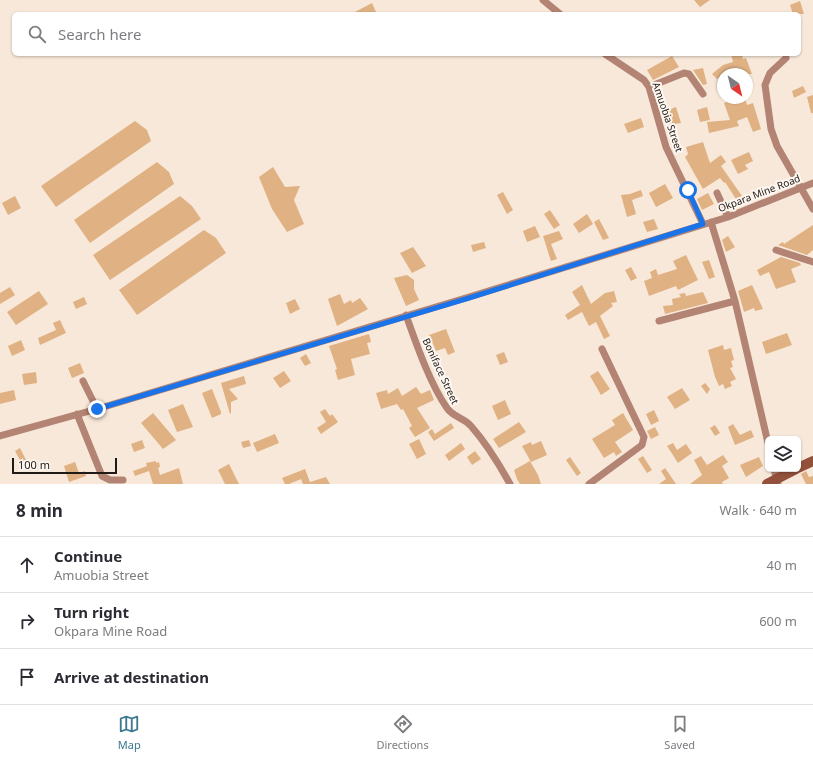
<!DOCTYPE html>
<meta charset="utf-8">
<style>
body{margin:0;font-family:"Noto Sans",sans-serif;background:#f7f7f7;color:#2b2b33}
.controls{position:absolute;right:12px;bottom:12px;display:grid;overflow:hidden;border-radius:6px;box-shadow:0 1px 3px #0004}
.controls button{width:36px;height:36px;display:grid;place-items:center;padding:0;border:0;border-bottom:1px solid #e1e1e2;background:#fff;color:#2b2b33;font:20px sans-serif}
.compass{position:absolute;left:717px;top:68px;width:36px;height:36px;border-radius:50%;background:#fff;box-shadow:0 1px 3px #0004;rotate:145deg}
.scale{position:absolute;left:12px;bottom:10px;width:105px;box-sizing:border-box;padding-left:4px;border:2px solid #1f1a15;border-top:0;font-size:11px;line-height:14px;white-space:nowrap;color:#1f1a15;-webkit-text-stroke:3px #fef7f1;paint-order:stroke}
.stop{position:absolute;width:12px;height:12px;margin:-9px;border:3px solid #1a73e8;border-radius:50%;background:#fff}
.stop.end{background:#1a73e8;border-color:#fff;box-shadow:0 1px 4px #0008}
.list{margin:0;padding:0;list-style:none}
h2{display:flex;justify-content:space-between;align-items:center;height:52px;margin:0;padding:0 16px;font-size:17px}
h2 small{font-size:13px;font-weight:400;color:#7c7c81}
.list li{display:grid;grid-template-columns:26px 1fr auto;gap:12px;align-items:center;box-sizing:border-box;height:56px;padding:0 16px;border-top:1px solid #e1e1e2}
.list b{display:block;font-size:15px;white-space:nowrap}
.list p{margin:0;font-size:13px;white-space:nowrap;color:#7c7c81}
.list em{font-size:13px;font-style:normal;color:#7c7c81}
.icon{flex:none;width:22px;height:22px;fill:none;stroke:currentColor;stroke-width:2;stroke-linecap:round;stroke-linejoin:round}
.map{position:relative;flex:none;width:813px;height:484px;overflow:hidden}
.search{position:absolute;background:#fff;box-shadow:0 1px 3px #0004;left:12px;right:12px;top:12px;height:44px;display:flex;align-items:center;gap:10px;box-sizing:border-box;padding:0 14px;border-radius:6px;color:#7c7c81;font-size:15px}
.sheet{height:220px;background:#fff}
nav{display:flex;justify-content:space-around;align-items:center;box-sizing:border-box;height:56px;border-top:1px solid #e1e1e2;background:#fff;font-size:11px;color:#7c7c81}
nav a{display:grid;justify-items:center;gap:2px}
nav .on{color:#3c788f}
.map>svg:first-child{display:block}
.building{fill:#dfb183}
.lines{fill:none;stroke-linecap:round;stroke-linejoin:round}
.street{stroke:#b38374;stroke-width:7}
.secondary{stroke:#93503a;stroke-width:10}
.route{stroke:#1a73e8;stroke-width:5}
.labels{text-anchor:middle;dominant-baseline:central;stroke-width:4;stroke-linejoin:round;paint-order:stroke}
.street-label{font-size:10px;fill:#1f1a15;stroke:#fef7f1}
</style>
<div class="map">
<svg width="813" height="484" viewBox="0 0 813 484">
<rect width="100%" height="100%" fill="#f8e8d9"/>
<path class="building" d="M 694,0 L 710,0 L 700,7 Z
M 800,1 L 804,14 L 793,14 L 790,5 Z
M 372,3 L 376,12 L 372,14 L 351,14 Z
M 731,54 L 742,54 L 743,59 L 746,58 L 752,74 L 723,74 L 717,79 L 712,74 L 723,65 L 733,62 Z
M 672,56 L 679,67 L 653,80 L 647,70 Z
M 703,68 L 707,84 L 703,85 L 693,70 Z
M 803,86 L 806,92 L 794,98 L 792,91 Z
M 813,95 L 813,113 L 811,113 L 807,97 Z
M 736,98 L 745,98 L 747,105 L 753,103 L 761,129 L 753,132 L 747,117 L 737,121 L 739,126 L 709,133 L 707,122 L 730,120 L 724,103 Z
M 676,107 L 681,123 L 668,125 L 662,112 Z
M 707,107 L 710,120 L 700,122 L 697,110 Z
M 641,118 L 644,127 L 628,133 L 624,124 Z
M 135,121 L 147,130 L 151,141 L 56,207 L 41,186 Z
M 703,142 L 710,163 L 721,155 L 726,162 L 721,166 L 742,196 L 736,199 L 725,182 L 724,183 L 720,178 L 703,189 L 685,157 L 688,154 L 686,147 Z
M 749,152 L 753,161 L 745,165 L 748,169 L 738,174 L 731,160 Z
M 157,162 L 169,172 L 174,184 L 90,243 L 74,220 Z
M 273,167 L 285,187 L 300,186 L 294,200 L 304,224 L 287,232 L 272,209 L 259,177 Z
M 665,184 L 673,198 L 656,207 L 649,193 Z
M 641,190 L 643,196 L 632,200 L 636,214 L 627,217 L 621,195 L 630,194 Z
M 503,192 L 513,210 L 507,214 L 497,195 Z
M 708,193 L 714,204 L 702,210 L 697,199 Z
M 15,196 L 21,208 L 8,215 L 2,203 Z
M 180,196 L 192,206 L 201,219 L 110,280 L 93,255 Z
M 550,210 L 560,225 L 554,229 L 544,214 Z
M 587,214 L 593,224 L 579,233 L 573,224 Z
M 599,219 L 609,238 L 603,240 L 594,222 Z
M 654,219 L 658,229 L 647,232 L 643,222 Z
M 813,225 L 813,250 L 807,255 L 778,245 L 783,242 L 784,244 Z
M 535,226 L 540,237 L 527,242 L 523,231 Z
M 204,230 L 216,238 L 226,253 L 137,315 L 119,290 Z
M 559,231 L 563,239 L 551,244 L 557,259 L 551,261 L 543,236 Z
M 728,236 L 735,247 L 726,252 L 722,240 Z
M 484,242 L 486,248 L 473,252 L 471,245 Z
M 413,247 L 426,266 L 412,273 L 400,253 Z
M 686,255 L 698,280 L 678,290 L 676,286 L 649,296 L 644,281 L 652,278 L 650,272 L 656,269 L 658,275 L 677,269 L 673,261 Z
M 781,257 L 800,263 L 801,265 L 791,269 L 796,282 L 776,289 L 769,272 L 760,276 L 757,270 Z
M 709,260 L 715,277 L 709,279 L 702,262 Z
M 631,267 L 637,278 L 631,281 L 625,270 Z
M 407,275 L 414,280 L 414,289 L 419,300 L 406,306 L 394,278 Z
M 582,285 L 591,304 L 605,293 L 614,291 L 617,302 L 611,303 L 613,306 L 600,316 L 610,336 L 604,339 L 596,322 L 589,326 L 582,312 L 568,320 L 565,315 L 580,305 L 572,292 Z
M 752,285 L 763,309 L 755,311 L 754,308 L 744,312 L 738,291 Z
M 10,287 L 15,295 L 0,304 L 0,293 Z
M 39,291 L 48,304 L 16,325 L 7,312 Z
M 703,292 L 708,303 L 665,314 L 663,306 L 673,305 L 672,299 L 681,297 L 679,294 L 685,293 L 686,296 Z
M 340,294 L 344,304 L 351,300 L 352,303 L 360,298 L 368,309 L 337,326 L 328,299 Z
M 84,297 L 87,304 L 76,309 L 73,302 Z
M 295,299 L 300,309 L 290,314 L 286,303 Z
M 60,320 L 66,333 L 40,345 L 38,338 L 56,330 L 53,323 Z
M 446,329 L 455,352 L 448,355 L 445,348 L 436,351 L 429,335 Z
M 787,333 L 792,345 L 766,354 L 762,342 Z
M 369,334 L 371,342 L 367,343 L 370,354 L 351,359 L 355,375 L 338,380 L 335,370 L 337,369 L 329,346 Z
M 21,340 L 25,350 L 12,356 L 8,346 Z
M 723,345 L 724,350 L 731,348 L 734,360 L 731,361 L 733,367 L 730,368 L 736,379 L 730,382 L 732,386 L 725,389 L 723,384 L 719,386 L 715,377 L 708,350 Z
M 504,352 L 508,362 L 500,365 L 496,355 Z
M 306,354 L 311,363 L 305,366 L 300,358 Z
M 80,363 L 84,373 L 72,378 L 68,368 Z
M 284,371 L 291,381 L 280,388 L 273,378 Z
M 598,371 L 610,389 L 601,395 L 590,376 Z
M 36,372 L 37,383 L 24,385 L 22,374 Z
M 244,376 L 246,384 L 229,389 L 238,399 L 231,402 L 231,413 L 230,414 L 221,383 Z
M 705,383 L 710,389 L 707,394 L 701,386 Z
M 416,387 L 421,394 L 430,390 L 434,400 L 417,408 L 430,428 L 415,437 L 409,428 L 412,426 L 403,409 L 401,410 L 397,404 L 381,409 L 376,393 L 387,390 L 388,394 L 398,388 L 402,396 Z
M 682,388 L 690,400 L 675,409 L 667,397 Z
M 212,389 L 221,412 L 221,414 L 212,418 L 202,393 Z
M 14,390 L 16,400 L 0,404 L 0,393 Z
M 505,400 L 511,414 L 498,420 L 492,406 Z
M 183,404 L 193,427 L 177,432 L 168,410 Z
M 325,409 L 330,416 L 332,414 L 338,422 L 321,434 L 317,428 L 326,422 L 320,412 Z
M 654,410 L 659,421 L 651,425 L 646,414 Z
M 153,413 L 176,440 L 163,449 L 141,423 Z
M 623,413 L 633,430 L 615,442 L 622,452 L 616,456 L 614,452 L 604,458 L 592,439 L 615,425 L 612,420 Z
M 519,422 L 526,432 L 499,448 L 493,439 Z
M 451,423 L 454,428 L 434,441 L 428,432 L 432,429 L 435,434 Z
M 733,424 L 740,435 L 751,430 L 754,437 L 735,445 L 728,427 Z
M 715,425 L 720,433 L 715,436 L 710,428 Z
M 655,427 L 659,435 L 651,439 L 647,431 Z
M 275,434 L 279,443 L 257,452 L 253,443 Z
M 419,439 L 426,454 L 417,459 L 409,444 Z
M 142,440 L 145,448 L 134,452 L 131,444 Z
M 249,440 L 251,446 L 243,448 L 241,442 Z
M 541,441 L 547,455 L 531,462 L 522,446 L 531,442 L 532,445 Z
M 461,443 L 465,449 L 449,461 L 445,455 Z
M 673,443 L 677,450 L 686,444 L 692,453 L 678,463 L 667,446 Z
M 20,448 L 26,460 L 21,462 L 15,451 Z
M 475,451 L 481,459 L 472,465 L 467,457 Z
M 723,455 L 728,462 L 722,466 L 729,478 L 722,482 L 723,484 L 690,484 L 702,475 L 694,460 L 701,456 L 707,465 Z
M 643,456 L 652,470 L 647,473 L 638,459 Z
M 570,457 L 581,473 L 577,476 L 566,460 Z
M 759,457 L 763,466 L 746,477 L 740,465 Z
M 156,461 L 156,463 L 159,462 L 160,467 L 158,468 L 160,475 L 179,468 L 183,484 L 153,484 L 149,471 L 135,476 L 133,471 L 147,466 L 146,463 Z
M 530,461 L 538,475 L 541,484 L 520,484 L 517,479 L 514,470 Z
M 75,462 L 79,473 L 85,471 L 86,476 L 69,482 L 64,466 Z
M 229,464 L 239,484 L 225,484 L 218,470 Z
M 665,468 L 676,484 L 659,484 L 666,479 L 661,471 Z
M 305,469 L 310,482 L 326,477 L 330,484 L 303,484 L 301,479 L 289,484 L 285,484 L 282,478 Z
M 806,471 L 809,477 L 813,476 L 813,484 L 806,484 L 801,474 Z"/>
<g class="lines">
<path class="street" d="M 543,0 L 560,14
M 605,54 L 644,80 L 649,87 L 666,147 L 703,224
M 786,58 L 770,73 L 765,85 L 771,129 L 777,146 L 813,209
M 649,87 L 684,73 L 689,74 L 703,94
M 717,193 L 728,217
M 711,222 L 735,301 L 768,443
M 776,250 L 813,262
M 406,315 C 416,343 430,384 447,408 C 453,417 464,418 471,426 C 486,443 499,464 510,484
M 659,321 L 735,301
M 83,381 L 97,409
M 77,414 L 102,476 L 110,480 L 123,480
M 0,436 L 97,409 L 469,297 L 728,217 L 813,183
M 774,469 L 778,484
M 589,484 L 642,445 L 644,437 L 602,349"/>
<path class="secondary" d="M 798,468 L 813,461
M 767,484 L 796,469"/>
</g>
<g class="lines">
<path class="route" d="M 97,409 L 469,298 L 703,224 L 688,190"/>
</g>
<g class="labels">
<g class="street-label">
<text transform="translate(668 117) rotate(71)">Amuobia Street</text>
<text transform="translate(759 193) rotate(-21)">Okpara Mine Road</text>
<text transform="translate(441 371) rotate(65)">Boniface Street</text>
</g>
</g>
</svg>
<div class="controls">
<button><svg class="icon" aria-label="layers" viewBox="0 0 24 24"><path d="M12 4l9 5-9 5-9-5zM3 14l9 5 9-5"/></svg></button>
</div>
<svg class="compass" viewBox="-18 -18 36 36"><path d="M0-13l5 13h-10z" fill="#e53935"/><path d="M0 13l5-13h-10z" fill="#7c7c81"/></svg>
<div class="scale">100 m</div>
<div class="stop" style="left:688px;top:190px"></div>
<div class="stop end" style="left:97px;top:409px"></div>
<div class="search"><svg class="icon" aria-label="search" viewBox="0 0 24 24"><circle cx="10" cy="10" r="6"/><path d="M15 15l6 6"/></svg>Search here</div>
</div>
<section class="sheet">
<h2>8 min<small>Walk · 640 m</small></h2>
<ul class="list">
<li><svg class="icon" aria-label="ahead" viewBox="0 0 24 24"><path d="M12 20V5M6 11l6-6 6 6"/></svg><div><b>Continue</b><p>Amuobia Street</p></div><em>40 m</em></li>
<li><svg class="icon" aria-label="right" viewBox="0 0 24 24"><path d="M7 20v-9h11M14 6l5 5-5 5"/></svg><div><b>Turn right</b><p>Okpara Mine Road</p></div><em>600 m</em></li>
<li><svg class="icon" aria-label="arrive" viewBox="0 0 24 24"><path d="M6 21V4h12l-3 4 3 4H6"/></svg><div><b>Arrive at destination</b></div></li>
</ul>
</section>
<nav>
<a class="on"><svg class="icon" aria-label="map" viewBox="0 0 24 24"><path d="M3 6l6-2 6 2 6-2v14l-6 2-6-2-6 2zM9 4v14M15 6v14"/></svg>Map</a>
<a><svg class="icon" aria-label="directions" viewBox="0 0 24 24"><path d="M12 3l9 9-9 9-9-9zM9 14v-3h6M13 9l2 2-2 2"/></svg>Directions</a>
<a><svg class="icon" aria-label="saved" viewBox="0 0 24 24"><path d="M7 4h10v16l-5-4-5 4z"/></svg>Saved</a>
</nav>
